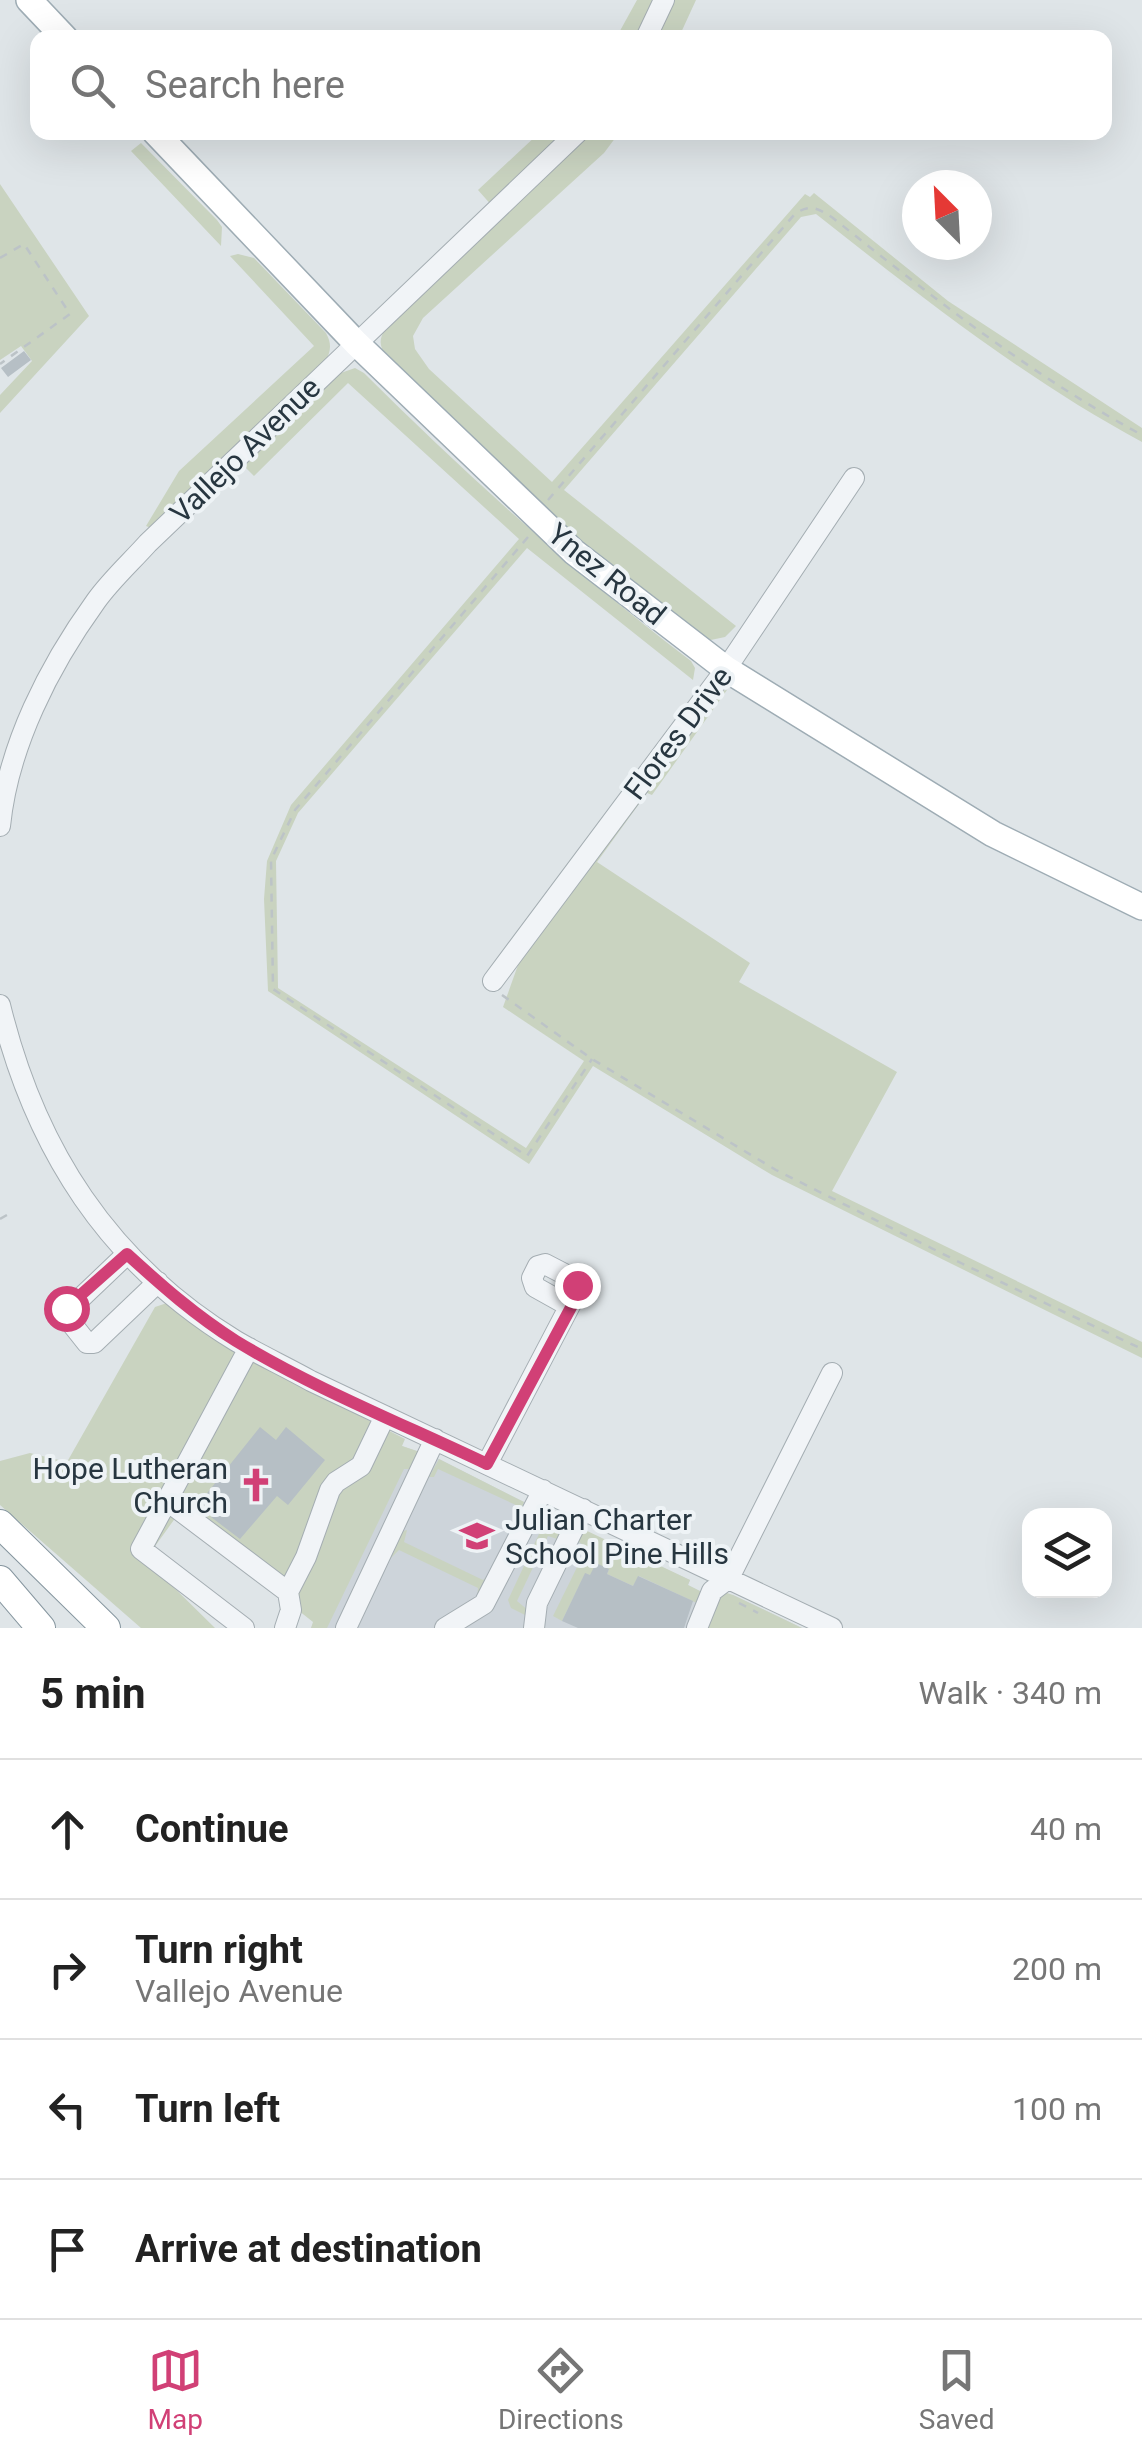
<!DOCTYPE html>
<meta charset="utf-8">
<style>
body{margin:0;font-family:Roboto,sans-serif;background:#f2f2f2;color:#222}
.controls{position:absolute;right:30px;bottom:30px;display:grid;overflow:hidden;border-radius:20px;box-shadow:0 10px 40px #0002}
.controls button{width:90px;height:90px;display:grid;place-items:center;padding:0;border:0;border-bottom:2px solid #e0e0e0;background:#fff;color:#222;font:50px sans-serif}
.compass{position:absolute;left:902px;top:170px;width:90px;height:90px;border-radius:50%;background:#fff;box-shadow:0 10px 40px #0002;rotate:336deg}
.stop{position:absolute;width:30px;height:30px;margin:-22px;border:8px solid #d14076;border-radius:50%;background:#fff}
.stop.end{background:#d14076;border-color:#fff;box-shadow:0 2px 10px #0008}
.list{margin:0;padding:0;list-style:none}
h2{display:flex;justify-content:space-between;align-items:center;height:130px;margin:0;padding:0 40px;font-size:42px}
h2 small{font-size:32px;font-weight:400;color:#767676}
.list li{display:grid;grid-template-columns:65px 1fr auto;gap:30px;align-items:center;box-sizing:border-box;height:140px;padding:0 40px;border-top:2px solid #e0e0e0}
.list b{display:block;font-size:38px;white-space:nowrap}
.list p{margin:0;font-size:32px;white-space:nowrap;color:#767676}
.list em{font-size:32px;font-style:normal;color:#767676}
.icon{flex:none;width:55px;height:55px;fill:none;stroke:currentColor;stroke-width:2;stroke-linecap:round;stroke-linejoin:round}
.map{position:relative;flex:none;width:1142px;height:1628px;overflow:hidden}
.search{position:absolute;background:#fff;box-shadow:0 10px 40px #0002;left:30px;right:30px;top:30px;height:110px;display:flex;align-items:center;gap:25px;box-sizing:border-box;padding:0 35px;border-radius:20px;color:#767676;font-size:38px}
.sheet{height:690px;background:#fff}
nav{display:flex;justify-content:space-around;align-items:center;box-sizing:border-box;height:140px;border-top:2px solid #e0e0e0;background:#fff;font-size:28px;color:#767676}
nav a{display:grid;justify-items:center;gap:5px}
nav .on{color:#d14076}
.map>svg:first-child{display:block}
.built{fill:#cdd4da}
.green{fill:#c9d3c0}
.building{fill:#b6bfc5}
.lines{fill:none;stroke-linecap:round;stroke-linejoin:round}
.minor-casing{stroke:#a4adb2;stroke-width:22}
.major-casing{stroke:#9eacb4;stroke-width:28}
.highway-casing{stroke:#86969f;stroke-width:30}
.path{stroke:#bcc3c7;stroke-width:2.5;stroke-dasharray:8 8;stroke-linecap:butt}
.minor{stroke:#f1f4f7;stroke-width:20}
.major{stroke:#fff;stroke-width:25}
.highway{stroke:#fff;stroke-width:28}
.route{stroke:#d14076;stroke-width:12}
.labels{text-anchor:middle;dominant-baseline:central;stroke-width:8;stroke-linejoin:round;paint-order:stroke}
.street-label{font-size:30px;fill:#273640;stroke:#eef3f6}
.poi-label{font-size:30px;fill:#273640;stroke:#eef3f6;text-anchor:end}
</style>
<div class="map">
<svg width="1142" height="1628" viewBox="0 0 1142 1628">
<rect width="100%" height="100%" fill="#dfe5e8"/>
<path class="built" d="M 402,1446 L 439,1459 L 524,1502 L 525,1505 L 690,1580 L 688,1585 L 713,1598 L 733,1595 L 802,1628 L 311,1628 Z"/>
<path class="green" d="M 637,0 L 655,0 L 637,37 L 616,38 Z
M 674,0 L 696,0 L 679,37 L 653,38 Z
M 539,133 L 567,133 L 493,207 L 478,190 Z
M 587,133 L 619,133 L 604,153 L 423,318 L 413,336 L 415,349 L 429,369 L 552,482 L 805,194 L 810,197 L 814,193 L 948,301 L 1142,428 L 1142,442 C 1025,379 920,296 816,214 L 801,217 L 564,490 L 736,626 L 725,637 L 706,641 L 563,526 L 386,356 C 379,345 379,340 385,329 Z
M 141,143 L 217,220 L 222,227 L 221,246 L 131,151 Z
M 0,184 L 89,316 L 0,413 L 0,395 L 32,361 L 21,346 L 0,360 Z
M 238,254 L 254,258 L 326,333 C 332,344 331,351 325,362 L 151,528 L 146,526 L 179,471 L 314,346 L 230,256 Z
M 355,368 L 364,373 C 467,476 574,572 691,661 L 695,668 L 693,680 L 527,548 L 298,813 L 276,861 L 278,988 L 526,1148 L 584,1061 L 503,1007 L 523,951 L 719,691 L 727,690 L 652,795 L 647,793 L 597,862 L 750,963 L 739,982 L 897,1072 L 832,1191 L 1142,1342 L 1142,1358 L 772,1175 L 593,1066 L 529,1164 L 268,991 L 264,899 L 267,861 L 291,805 L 519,539 L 348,383 L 254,476 L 244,466 L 338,374 Z
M 170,1302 L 312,1391 L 405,1439 L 402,1446 L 420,1452 L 414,1469 L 404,1469 L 327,1628 L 311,1628 L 313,1622 L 182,1518 L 176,1517 L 148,1556 L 148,1562 L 215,1628 L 141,1628 L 0,1505 L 0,1461 L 30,1453 L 67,1462 L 155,1307 Z
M 439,1459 L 524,1502 L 517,1520 L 514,1517 L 518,1506 L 438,1469 L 434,1477 L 429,1477 Z
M 545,1512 L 566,1523 L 557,1539 L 548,1536 L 517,1601 L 529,1611 L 527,1616 L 511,1608 L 508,1600 L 539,1534 L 531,1526 Z
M 583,1529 L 690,1580 L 688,1585 L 706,1594 L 701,1605 L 639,1576 L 633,1586 L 607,1574 L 609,1569 L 590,1575 L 585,1574 L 562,1621 L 553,1616 L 587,1547 L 577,1541 Z
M 407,1530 L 404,1542 L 483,1580 L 493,1571 L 477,1599 L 478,1588 L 399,1550 L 391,1558 L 403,1531 Z
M 724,1592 L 733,1595 L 802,1628 L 704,1628 L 709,1610 Z"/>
<path class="building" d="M 24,351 L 31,360 L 8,377 L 1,368 Z
M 260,1427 L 276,1440 L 286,1427 L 325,1460 L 288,1505 L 277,1496 L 240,1539 L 211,1517 L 214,1514 L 200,1502 Z
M 596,1563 L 609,1569 L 607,1574 L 633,1586 L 638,1576 L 693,1601 L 684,1628 L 578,1628 L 562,1621 L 585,1573 L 590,1575 Z"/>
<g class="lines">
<g class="minor-casing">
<path id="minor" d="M 646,38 L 664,0
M 0,826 C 8,746 49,666 96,601 C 111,580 131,562 148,543 L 578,132
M 493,981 L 726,669 L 854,478
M 0,1005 C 35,1149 108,1263 236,1341 C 260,1355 286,1367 311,1381 L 832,1628
M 127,1254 L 64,1314 L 87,1343 L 94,1343 L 158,1282
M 487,1464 L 577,1292 L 572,1278 L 545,1264 L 538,1266 L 532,1278 L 535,1287 L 569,1306
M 166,1500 L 288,1592
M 244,1628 L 141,1549 L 249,1348
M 285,1628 L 291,1610 L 288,1592 L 306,1557 L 330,1490 L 336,1482 L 361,1466 L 385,1416
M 346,1628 L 435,1439
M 445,1628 L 484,1604 L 543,1490
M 534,1628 L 537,1603 L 583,1509
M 697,1628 L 712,1591 L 729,1578 L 832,1373"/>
</g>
<g class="major-casing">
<path id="major" d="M 29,0 L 65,38
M 155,132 L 356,343 L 574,552 L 726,669 L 993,834 L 1142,907"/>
</g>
<g class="highway-casing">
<path id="highway" d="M 0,1524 L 106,1628
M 0,1580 L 41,1628"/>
</g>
<path class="path" d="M 0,258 L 24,244 L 70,314 L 0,364
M 548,500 L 794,215 C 809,203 818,208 833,218 C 931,296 1031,375 1142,435
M 528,537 L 295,810 L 271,860 L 273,989 L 527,1156 L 592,1059
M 502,995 L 592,1059 L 776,1170 L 963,1264 L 1142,1349
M 0,1219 L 7,1215
M 739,1603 L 758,1613"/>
<use href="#minor" class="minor"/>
<use href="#major" class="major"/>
<use href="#highway" class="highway"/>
</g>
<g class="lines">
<path class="route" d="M 66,1308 L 127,1254 C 161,1285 196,1316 236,1341 C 315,1389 403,1424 487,1464 L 576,1298 L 577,1285"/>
</g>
<defs>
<g id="church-bare" transform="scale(2.7)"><path d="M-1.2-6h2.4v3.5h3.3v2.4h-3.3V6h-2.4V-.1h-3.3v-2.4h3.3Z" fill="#d14076" stroke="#eef3f6" stroke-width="2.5" paint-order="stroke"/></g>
<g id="school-bare" transform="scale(2.7)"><path d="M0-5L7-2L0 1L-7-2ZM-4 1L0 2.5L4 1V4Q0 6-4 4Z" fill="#d14076" stroke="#eef3f6" stroke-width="2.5" paint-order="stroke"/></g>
</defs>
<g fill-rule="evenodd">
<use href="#church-bare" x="256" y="1485"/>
<use href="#school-bare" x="477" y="1536"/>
</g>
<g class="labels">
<g class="street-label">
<text transform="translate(245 450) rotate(-44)">Vallejo Avenue</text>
<text transform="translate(607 574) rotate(39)">Ynez Road</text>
<text transform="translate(678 733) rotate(-53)">Flores Drive</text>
</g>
<g class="poi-label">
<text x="228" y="1468">Hope Lutheran<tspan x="228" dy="34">Church</tspan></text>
<text x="505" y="1519" text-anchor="start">Julian Charter<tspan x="505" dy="34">School Pine Hills</tspan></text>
</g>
</g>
</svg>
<div class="controls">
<button><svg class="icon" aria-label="layers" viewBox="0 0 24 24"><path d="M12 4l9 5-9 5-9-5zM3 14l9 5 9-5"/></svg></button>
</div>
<svg class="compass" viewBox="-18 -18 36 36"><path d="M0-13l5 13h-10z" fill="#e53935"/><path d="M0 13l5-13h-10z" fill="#767676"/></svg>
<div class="stop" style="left:66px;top:1308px"></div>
<div class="stop end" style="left:577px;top:1285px"></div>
<div class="search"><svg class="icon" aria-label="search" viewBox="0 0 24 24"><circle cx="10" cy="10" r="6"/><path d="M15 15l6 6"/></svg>Search here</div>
</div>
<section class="sheet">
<h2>5 min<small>Walk · 340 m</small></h2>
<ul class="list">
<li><svg class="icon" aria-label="ahead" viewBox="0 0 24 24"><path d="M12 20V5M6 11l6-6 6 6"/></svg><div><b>Continue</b></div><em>40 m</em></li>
<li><svg class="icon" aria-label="right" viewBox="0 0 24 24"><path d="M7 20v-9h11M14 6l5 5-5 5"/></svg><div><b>Turn right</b><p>Vallejo Avenue</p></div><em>200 m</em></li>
<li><svg class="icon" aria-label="left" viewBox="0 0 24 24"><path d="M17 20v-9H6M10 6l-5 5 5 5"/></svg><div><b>Turn left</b></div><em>100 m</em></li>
<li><svg class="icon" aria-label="arrive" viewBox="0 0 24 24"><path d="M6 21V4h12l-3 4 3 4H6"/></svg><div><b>Arrive at destination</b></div></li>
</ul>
</section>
<nav>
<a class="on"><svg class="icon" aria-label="map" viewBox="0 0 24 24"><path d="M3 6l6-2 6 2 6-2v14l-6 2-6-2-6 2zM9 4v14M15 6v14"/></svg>Map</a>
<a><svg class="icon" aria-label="directions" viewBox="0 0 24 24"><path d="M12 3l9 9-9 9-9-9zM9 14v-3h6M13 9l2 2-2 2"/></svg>Directions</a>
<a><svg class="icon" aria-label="saved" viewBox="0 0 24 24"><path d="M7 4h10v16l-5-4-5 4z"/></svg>Saved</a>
</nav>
